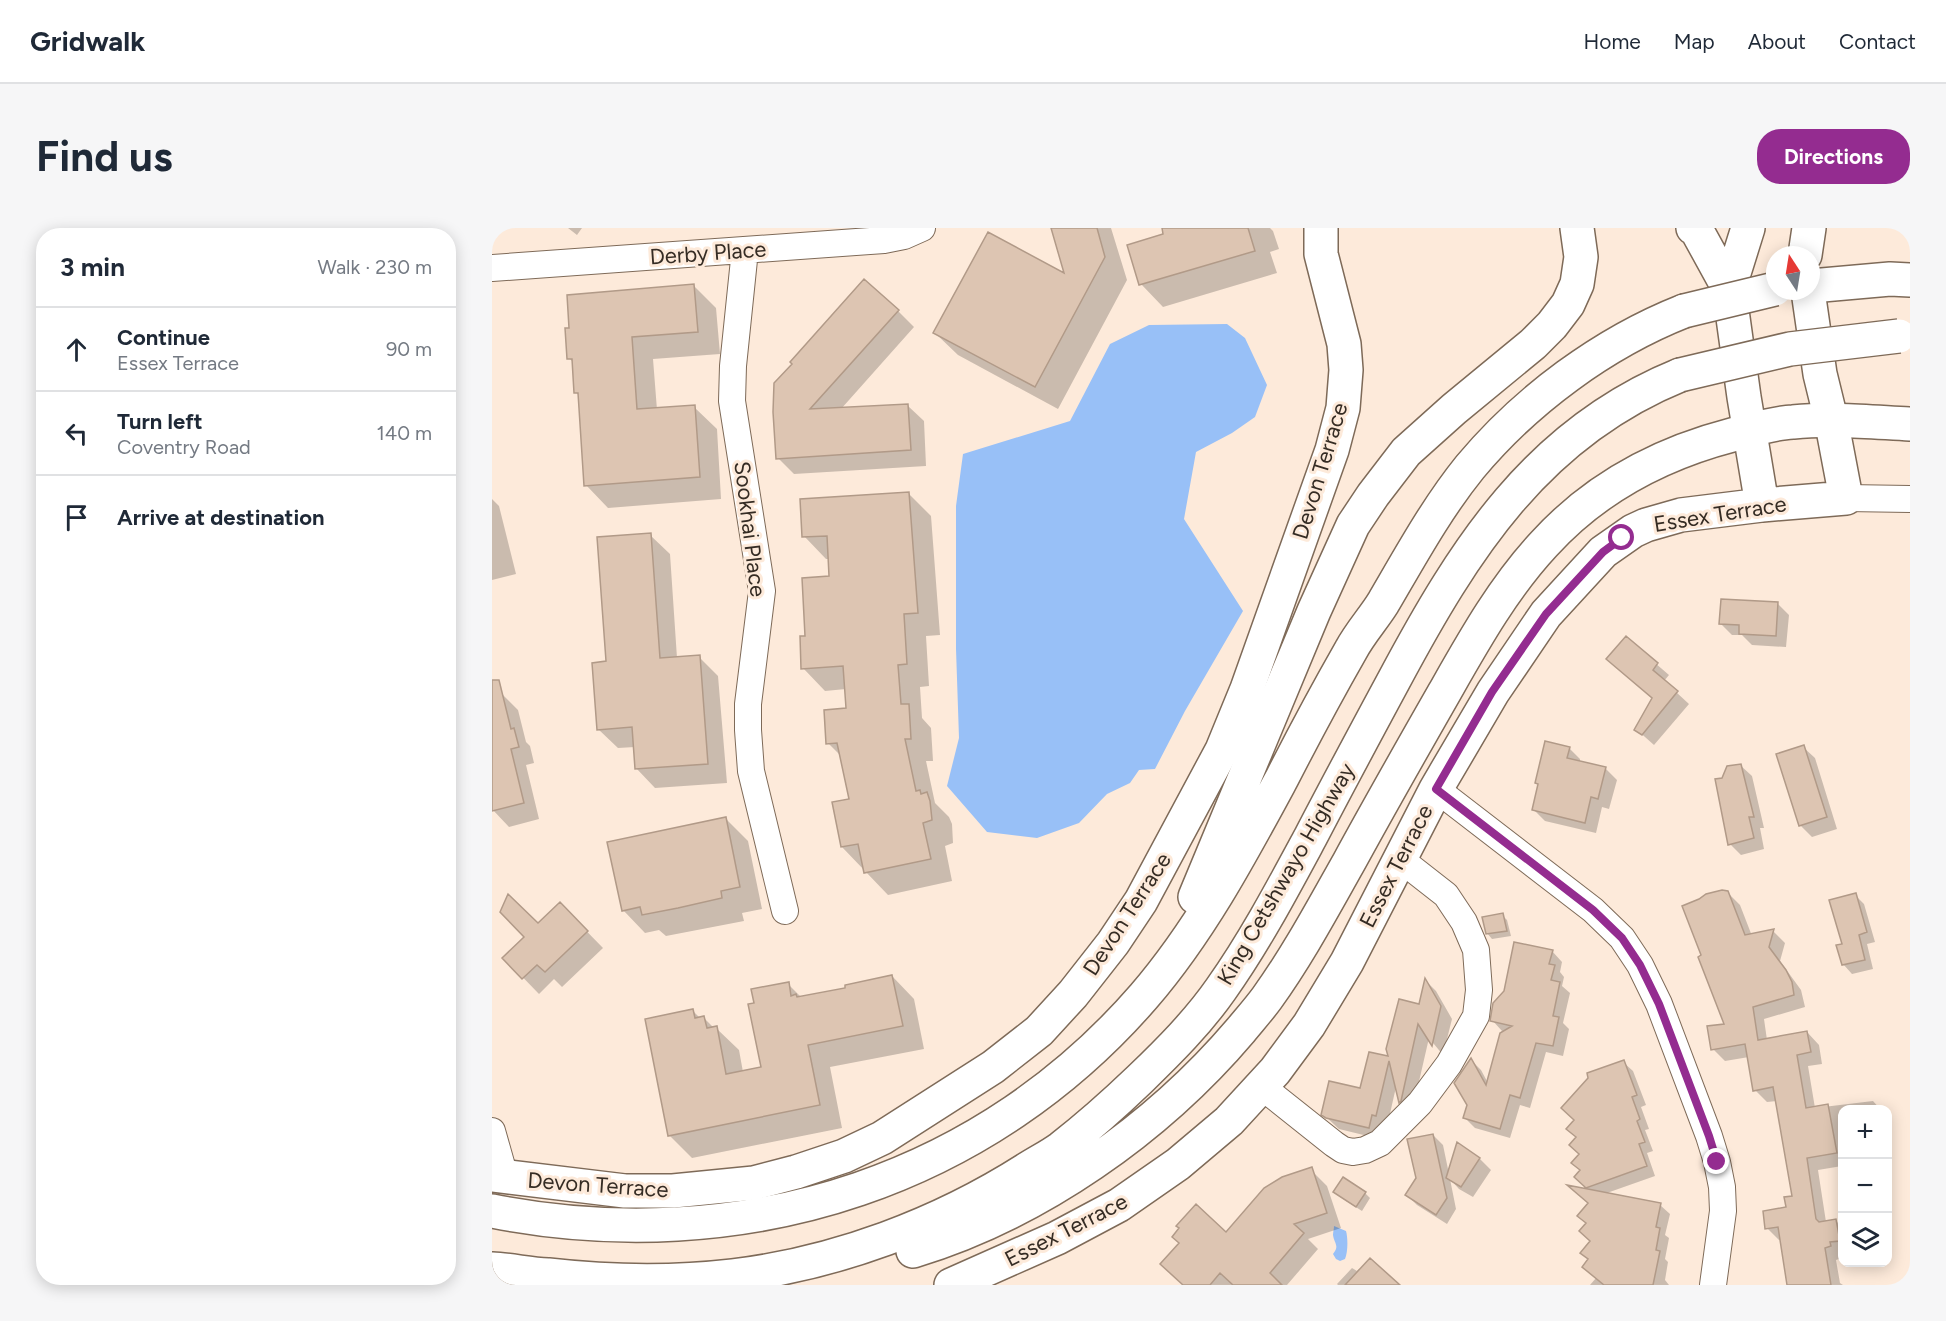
<!DOCTYPE html>
<meta charset="utf-8">
<style>
body{margin:0;font-family:Figtree,sans-serif;background:#f6f6f7;color:#1f2937}
.controls{position:absolute;right:18px;bottom:18px;display:grid;overflow:hidden;border-radius:12px;box-shadow:0 3px 15px #0003}
.controls button{width:54px;height:54px;display:grid;place-items:center;padding:0;border:0;border-bottom:2px solid #e0e1e3;background:#fff;color:#1f2937;font:30px sans-serif}
.compass{position:absolute;left:1274px;top:18px;width:54px;height:54px;border-radius:50%;background:#fff;box-shadow:0 3px 15px #0003;rotate:348deg}
.stop{position:absolute;width:18px;height:18px;margin:-14px;border:4px solid #942c90;border-radius:50%;background:#fff}
.stop.end{background:#942c90;border-color:#fff;box-shadow:0 2px 6px #0008}
.list{margin:0;padding:0;list-style:none}
h2{display:flex;justify-content:space-between;align-items:center;height:78px;margin:0;padding:0 24px;font-size:26px}
h2 small{font-size:20px;font-weight:400;color:#747a83}
.list li{display:grid;grid-template-columns:39px 1fr auto;gap:18px;align-items:center;box-sizing:border-box;height:84px;padding:0 24px;border-top:2px solid #e0e1e3}
.list b{display:block;font-size:22px;white-space:nowrap}
.list p{margin:0;font-size:20px;white-space:nowrap;color:#747a83}
.list em{font-size:20px;font-style:normal;color:#747a83}
.icon{flex:none;width:33px;height:33px;fill:none;stroke:currentColor;stroke-width:2;stroke-linecap:round;stroke-linejoin:round}
.map{position:relative;flex:none;width:1418px;height:1057px;overflow:hidden;border-radius:24px}
header{display:flex;align-items:center;gap:36px;box-sizing:border-box;height:84px;padding:0 30px;background:#fff;border-bottom:2px solid #e0e1e3}
header strong{font-size:28px}
nav{display:flex;gap:33px;margin-inline-start:auto;font-size:21px}
.intro{display:flex;align-items:center;justify-content:space-between;box-sizing:border-box;height:144px;padding:0 36px}
h1{margin:0;font-size:42px}
.button{padding:15px 27px;border-radius:24px;background:#942c90;color:#fff;font-size:21px;font-weight:700}
main{display:flex;gap:36px;padding:0 36px}
aside{flex:1;background:#fff;border-radius:24px;box-shadow:0 3px 15px #0003}
.map>svg:first-child{display:block}
.water{fill:#98c0f7}
.shadow{fill:#0003}
.building{fill:#ddc5b2;stroke:#b19a88;stroke-width:1.5}
.lines{fill:none;stroke-linecap:round;stroke-linejoin:round}
.street-casing{stroke:#7e6a58;stroke-width:28}
.secondary-casing{stroke:#7e6a58;stroke-width:36}
.highway-casing{stroke:#7e6a58;stroke-width:36}
.street{stroke:#fff;stroke-width:26}
.secondary{stroke:#fff;stroke-width:33}
.highway{stroke:#fff;stroke-width:33}
.highway-bridge-casing{stroke:#7e6a58;stroke-width:36;stroke-linecap:butt}
.highway-bridge{stroke:#fff;stroke-width:33}
.route{stroke:#942c90;stroke-width:8}
.labels{text-anchor:middle;dominant-baseline:central;stroke-width:6;stroke-linejoin:round;paint-order:stroke}
.street-label{font-size:22px;fill:#352c24;stroke:#fdeada}
</style>
<header>
<strong>Gridwalk</strong>
<nav><a>Home</a><a>Map</a><a>About</a><a>Contact</a></nav>
</header>
<div class="intro"><h1>Find us</h1><a class="button">Directions</a></div>
<main>
<aside>
<h2>3 min<small>Walk · 230 m</small></h2>
<ul class="list">
<li><svg class="icon" aria-label="ahead" viewBox="0 0 24 24"><path d="M12 20V5M6 11l6-6 6 6"/></svg><div><b>Continue</b><p>Essex Terrace</p></div><em>90 m</em></li>
<li><svg class="icon" aria-label="left" viewBox="0 0 24 24"><path d="M17 20v-9H6M10 6l-5 5 5 5"/></svg><div><b>Turn left</b><p>Coventry Road</p></div><em>140 m</em></li>
<li><svg class="icon" aria-label="arrive" viewBox="0 0 24 24"><path d="M6 21V4h12l-3 4 3 4H6"/></svg><div><b>Arrive at destination</b></div></li>
</ul>
</aside>
<div class="map">
<svg width="1418" height="1057" viewBox="0 0 1418 1057">
<rect width="100%" height="100%" fill="#fdeada"/>
<path class="water" d="M 735,96 L 753,110 L 775,157 L 763,189 L 740,205 L 704,224 L 692,291 L 751,383 L 693,483 L 663,541 L 647,542 L 638,555 L 615,566 L 587,595 L 545,610 L 495,604 L 455,558 L 467,510 L 464,421 L 464,278 L 471,226 L 578,193 L 618,116 L 657,97 Z
M 842,998 L 854,1003 C 856,1010 856,1024 853,1031 L 848,1033 L 844,1031 L 841,1026 C 848,1018 842,1015 841,1007 C 841,1004 842,1001 842,998 Z"/>
<path class="shadow" d="M 76,0 L 90,0 L 85,7 Z
M 560,0 L 619,0 L 635,52 L 566,181 L 466,127 L 443,105 L 575,48 Z
M 671,0 L 778,0 L 781,3 L 787,21 L 778,24 L 785,45 L 671,79 L 649,56 L 673,7 Z
M 202,58 L 224,80 L 228,126 L 161,131 L 165,182 L 202,179 L 225,201 L 229,271 L 116,280 L 94,257 L 88,169 L 84,164 L 82,135 L 77,130 Z
M 406,83 L 422,99 L 349,181 L 415,177 L 432,193 L 434,238 L 302,246 L 286,230 L 283,184 Z
M 416,265 L 439,288 L 448,407 L 434,408 L 437,458 L 428,459 L 430,490 L 439,500 L 441,533 L 434,533 L 443,575 L 457,589 L 460,596 L 461,615 L 453,618 L 460,653 L 396,667 L 350,619 L 359,572 L 350,529 L 336,515 L 355,482 L 354,461 L 333,463 L 311,440 L 315,409 L 339,349 L 338,331 L 334,331 L 312,308 Z
M 0,271 L 7,278 L 24,346 L 0,352 Z
M 158,307 L 178,326 L 185,430 L 207,429 L 226,448 L 235,555 L 163,560 L 144,540 L 143,519 L 126,520 L 106,501 L 116,435 Z
M 1285,375 L 1297,387 L 1294,419 L 1260,417 L 1250,407 L 1240,407 L 1229,396 Z
M 1134,410 L 1177,447 L 1172,453 L 1197,476 L 1162,517 L 1144,501 L 1161,471 L 1116,431 Z
M 9,465 L 26,482 L 34,514 L 38,518 L 42,535 L 34,537 L 47,591 L 17,599 L 0,581 L 0,468 Z
M 1311,519 L 1323,530 L 1345,601 L 1320,609 L 1308,597 Z
M 1077,520 L 1088,531 L 1088,534 L 1113,540 L 1125,552 L 1117,581 L 1110,579 L 1104,605 L 1053,593 L 1042,582 L 1047,558 L 1045,555 Z
M 1248,537 L 1260,548 L 1272,600 L 1268,600 L 1272,621 L 1249,627 L 1238,616 L 1231,551 Z
M 234,591 L 256,613 L 270,681 L 250,685 L 252,693 L 174,708 L 167,702 L 153,705 L 131,682 Z
M 1236,665 L 1248,677 L 1260,708 L 1281,703 L 1293,715 L 1288,733 L 1309,762 L 1313,779 L 1272,791 L 1275,812 L 1315,804 L 1327,817 L 1330,836 L 1316,838 L 1323,880 L 1381,873 L 1389,882 L 1350,882 L 1350,938 L 1326,942 L 1334,994 L 1344,993 L 1350,999 L 1350,1030 L 1344,1032 L 1348,1055 L 1351,1057 L 1297,1057 L 1290,1012 L 1287,1012 L 1275,1000 L 1295,981 L 1302,969 L 1285,873 L 1275,874 L 1263,862 L 1257,829 L 1233,833 L 1221,821 L 1234,797 L 1211,728 Z
M 1363,667 L 1372,676 L 1383,714 L 1375,716 L 1381,741 L 1360,746 L 1351,736 L 1352,717 Z
M 68,676 L 111,720 L 70,759 L 62,751 L 47,766 L 12,730 Z
M 1010,687 L 1015,692 L 1019,708 L 1000,711 L 995,705 Z
M 1060,723 L 1070,734 L 1068,744 L 1072,749 L 1070,758 L 1078,765 L 1071,795 L 1077,801 L 1071,828 L 1054,824 L 1038,880 L 1028,877 L 1018,910 L 983,900 L 973,890 L 977,877 L 979,832 L 989,842 L 996,855 L 1014,804 L 1010,803 L 1000,792 Z
M 400,748 L 422,771 L 432,821 L 338,839 L 350,900 L 200,930 L 177,907 L 201,783 L 208,790 L 212,790 L 222,800 L 224,800 L 247,822 L 251,844 L 271,840 L 296,756 L 310,770 L 355,761 Z
M 934,753 L 944,763 L 960,791 L 951,827 L 937,810 L 920,884 L 919,885 L 908,874 L 904,859 L 895,899 L 888,911 L 847,901 L 831,886 L 869,862 L 898,830 L 928,778 Z
M 1131,834 L 1141,843 L 1154,877 L 1149,879 L 1157,901 L 1153,902 L 1161,923 L 1155,925 L 1163,948 L 1112,966 L 1168,977 L 1178,986 L 1173,1007 L 1177,1010 L 1173,1031 L 1176,1034 L 1173,1052 L 1177,1057 L 1098,1057 L 1104,1050 L 1097,1032 L 1099,1013 L 1095,996 L 1087,988 L 1097,976 L 1079,960 L 1098,963 L 1093,959 L 1088,926 Z
M 1396,903 L 1400,932 L 1396,932 Z
M 941,907 L 951,917 L 957,946 L 965,916 L 988,931 L 999,942 L 981,969 L 967,961 L 958,951 L 964,981 L 955,996 L 925,977 L 915,967 L 925,950 Z
M 820,943 L 835,958 L 849,1000 L 816,1011 L 826,1021 L 795,1057 L 692,1057 L 734,1006 Z
M 873,965 L 878,970 L 870,983 L 848,969 Z
M 860,1040 L 865,1043 L 867,1041 L 905,1057 L 846,1057 L 845,1056 Z"/>
<path class="building" d="M 559,0 L 605,0 L 613,29 L 543,159 L 441,105 L 496,4 L 572,45 Z
M 670,0 L 756,0 L 763,23 L 647,57 L 635,17 L 671,6 Z
M 372,51 L 407,82 L 318,181 L 416,176 L 419,222 L 284,231 L 281,184 L 282,155 L 300,136 L 298,134 Z
M 202,56 L 206,104 L 140,109 L 145,181 L 203,177 L 208,249 L 92,258 L 86,165 L 82,165 L 80,131 L 75,131 L 73,100 L 77,100 L 75,67 Z
M 417,264 L 426,385 L 412,386 L 415,436 L 406,437 L 409,476 L 417,476 L 419,511 L 413,511 L 424,563 L 428,562 L 429,566 L 435,564 L 438,573 L 440,592 L 431,595 L 439,631 L 372,645 L 366,616 L 349,619 L 340,574 L 357,571 L 345,515 L 334,516 L 332,482 L 354,480 L 351,438 L 309,441 L 308,408 L 313,408 L 310,350 L 337,348 L 335,308 L 310,309 L 308,271 Z
M 159,305 L 168,430 L 208,427 L 216,536 L 143,541 L 140,499 L 105,502 L 100,435 L 114,433 L 105,309 Z
M 1229,371 L 1286,374 L 1284,408 L 1247,406 L 1247,397 L 1227,396 Z
M 1134,408 L 1166,435 L 1161,442 L 1186,463 L 1150,507 L 1142,502 L 1160,470 L 1114,431 Z
M 0,452 L 7,452 L 19,501 L 22,500 L 27,519 L 19,521 L 32,575 L 0,583 Z
M 1053,513 L 1078,519 L 1075,530 L 1114,539 L 1106,571 L 1099,569 L 1093,595 L 1040,582 L 1046,556 L 1043,555 Z
M 1312,517 L 1335,589 L 1307,598 L 1284,526 Z
M 1249,536 L 1262,589 L 1257,589 L 1262,610 L 1236,617 L 1223,551 L 1230,550 L 1235,538 Z
M 234,589 L 248,659 L 229,663 L 230,670 L 186,680 L 150,687 L 148,679 L 130,683 L 115,614 Z
M 1230,662 L 1236,663 L 1253,707 L 1282,701 L 1277,719 L 1294,742 L 1300,754 L 1302,767 L 1261,779 L 1266,812 L 1315,803 L 1319,824 L 1305,827 L 1314,880 L 1336,876 L 1345,925 L 1315,930 L 1324,991 L 1327,994 L 1344,991 L 1348,1013 L 1338,1014 L 1339,1018 L 1333,1020 L 1339,1057 L 1295,1057 L 1286,999 L 1273,1001 L 1271,983 L 1294,979 L 1292,969 L 1300,968 L 1281,859 L 1261,863 L 1253,816 L 1219,822 L 1215,798 L 1232,796 L 1206,729 L 1209,727 L 1190,678 L 1207,671 L 1214,666 Z
M 1364,665 L 1375,704 L 1367,707 L 1373,732 L 1350,737 L 1344,717 L 1350,716 L 1337,672 Z
M 16,666 L 46,695 L 68,674 L 96,703 L 53,744 L 45,737 L 30,751 L 10,730 L 32,709 L 8,684 Z
M 1011,685 L 1015,703 L 994,706 L 990,689 Z
M 1022,714 L 1061,722 L 1057,736 L 1063,737 L 1059,752 L 1068,754 L 1061,788 L 1067,789 L 1061,818 L 1044,815 L 1028,870 L 1018,867 L 1008,901 L 971,890 L 975,877 L 962,855 L 979,830 L 994,857 L 1008,805 L 1020,798 L 998,793 L 1001,775 L 1012,763 Z
M 400,747 L 411,798 L 316,817 L 328,877 L 176,908 L 153,791 L 201,781 L 203,790 L 212,788 L 215,800 L 225,798 L 234,846 L 269,839 L 256,776 L 262,775 L 259,761 L 297,754 L 299,768 L 304,766 L 305,769 L 353,760 L 353,757 Z
M 933,750 L 949,778 L 940,818 L 926,796 L 909,873 L 907,875 L 897,833 L 884,888 L 880,887 L 877,900 L 834,890 L 829,887 L 837,853 L 868,860 L 877,824 L 896,828 L 894,821 L 907,771 L 927,776 Z
M 1132,832 L 1145,867 L 1140,869 L 1148,891 L 1145,893 L 1153,914 L 1147,916 L 1155,938 L 1094,960 L 1082,949 L 1088,942 L 1079,935 L 1087,926 L 1077,917 L 1084,909 L 1074,901 L 1082,892 L 1069,880 L 1096,850 L 1095,845 Z
M 941,906 L 955,970 L 944,987 L 913,967 L 924,950 L 915,911 Z
M 965,914 L 988,930 L 969,959 L 954,950 Z
M 820,939 L 835,985 L 802,996 L 812,1005 L 778,1045 L 790,1057 L 741,1057 L 728,1045 L 718,1057 L 691,1057 L 668,1036 L 687,1015 L 680,1009 L 687,1000 L 684,998 L 704,976 L 734,1004 L 772,960 L 790,949 Z
M 851,949 L 874,964 L 864,979 L 841,964 Z
M 1075,957 L 1169,975 L 1164,999 L 1168,1000 L 1164,1022 L 1168,1023 L 1161,1057 L 1112,1057 L 1090,1039 L 1096,1031 L 1088,1025 L 1098,1013 L 1087,1003 L 1094,995 L 1085,988 L 1096,975 Z
M 878,1030 L 908,1057 L 853,1057 Z"/>
<g class="lines">
<g class="street-casing">
<path id="street" d="M 253,22 L 241,138 L 240,173 L 270,363 L 256,476 L 256,502 L 259,543 L 293,683
M 0,40 L 392,12 L 412,8 L 430,0
M 1354,270 L 1418,271
M 944,561 L 1101,682 L 1130,710 L 1148,737 L 1167,776 L 1217,908 L 1225,934 L 1230,959 L 1231,983 L 1221,1057
M 769,858 L 842,916 L 851,922 L 861,924 L 873,922 L 888,915 L 928,875 L 957,836 L 984,788 L 987,762 L 984,722 L 972,694 L 954,667 L 908,631
M 0,903 L 13,949"/>
</g>
<g class="secondary-casing">
<path id="secondary" d="M 1201,0 L 1204,1 L 1237,61 L 1252,169 L 1270,277
M 1313,27 L 1317,0
M 1237,61 L 1256,0
M 0,947 L 133,963 L 181,963 L 262,955 L 304,944 L 352,928 L 390,910 L 501,839 L 547,803 L 581,766 L 621,715 L 649,673 L 730,522 L 755,461 L 840,222 L 851,180 L 854,142 L 852,116 L 829,26 L 829,0
M 459,1057 L 565,1010 L 627,977 L 686,936 L 737,893 L 783,843 L 817,797 L 855,734 L 944,561 L 1001,464 L 1054,386 L 1111,324 L 1141,303 L 1154,297 L 1189,287 L 1270,277 L 1354,270 L 1339,191 L 1328,146 L 1316,63"/>
</g>
<g class="highway-casing">
<path id="highway" d="M 1319,58 L 1398,51 L 1418,52
M 703,669 L 822,383 L 861,297 L 881,267 L 914,224 L 962,181 L 1041,116 L 1060,97 L 1076,76 L 1085,56 L 1089,29 L 1085,0
M 0,983 C 122,1007 250,1001 367,961 C 478,923 575,857 652,768 C 708,703 749,626 790,550 C 812,507 835,464 859,422 C 868,405 881,391 891,375 C 918,329 944,281 978,239 C 1034,172 1111,115 1192,83
M 421,1023 C 546,985 665,901 749,802 C 758,791 767,781 775,770 C 806,727 831,680 857,634 C 888,577 920,521 952,465 C 981,414 1011,360 1052,316 C 1103,260 1167,226 1240,207 C 1260,202 1280,195 1301,194 C 1340,190 1379,194 1418,196
M 0,1041 C 19,1042 37,1046 56,1047 C 117,1054 180,1055 241,1048 C 345,1035 447,997 535,941 C 546,934 558,928 569,920 C 596,899 623,875 648,851 C 677,823 706,794 729,761 C 763,713 791,660 819,608 C 846,556 874,504 902,452 C 972,321 1045,205 1188,147"/>
</g>
<use href="#street" class="street"/>
<use href="#secondary" class="secondary"/>
<use href="#highway" class="highway"/>
<g class="highway-bridge-casing">
<path id="highway-bridge" d="M 1192,83 L 1283,61
M 1188,147 L 1298,121 L 1407,108"/>
</g>
<use href="#highway-bridge" class="highway-bridge"/>
</g>
<g class="lines">
<path class="route" d="M 1130,310 L 1111,324 L 1054,386 L 1000,464 L 944,561 L 1101,682 L 1130,710 L 1148,737 L 1167,776 L 1217,908 L 1225,934"/>
</g>
<g class="labels">
<g class="street-label">
<text transform="translate(216 25) rotate(-4)">Derby Place</text>
<text transform="translate(828 243) rotate(-73)">Devon Terrace</text>
<text transform="translate(1228 286) rotate(-9)">Essex Terrace</text>
<text transform="translate(258 301) rotate(83)">Sookhai Place</text>
<text transform="translate(904 638) rotate(-63)">Essex Terrace</text>
<text transform="translate(794 646) rotate(-60)">King Cetshwayo Highway</text>
<text transform="translate(635 686) rotate(-57)">Devon Terrace</text>
<text transform="translate(106 957) rotate(4)">Devon Terrace</text>
<text transform="translate(574 1002) rotate(-27)">Essex Terrace</text>
</g>
</g>
</svg>
<div class="controls">
<button>+</button>
<button>−</button>
<button><svg class="icon" aria-label="layers" viewBox="0 0 24 24"><path d="M12 4l9 5-9 5-9-5zM3 14l9 5 9-5"/></svg></button>
</div>
<svg class="compass" viewBox="-18 -18 36 36"><path d="M0-13l5 13h-10z" fill="#e53935"/><path d="M0 13l5-13h-10z" fill="#747a83"/></svg>
<div class="stop" style="left:1130px;top:310px"></div>
<div class="stop end" style="left:1225px;top:934px"></div>
</div>
</main>
